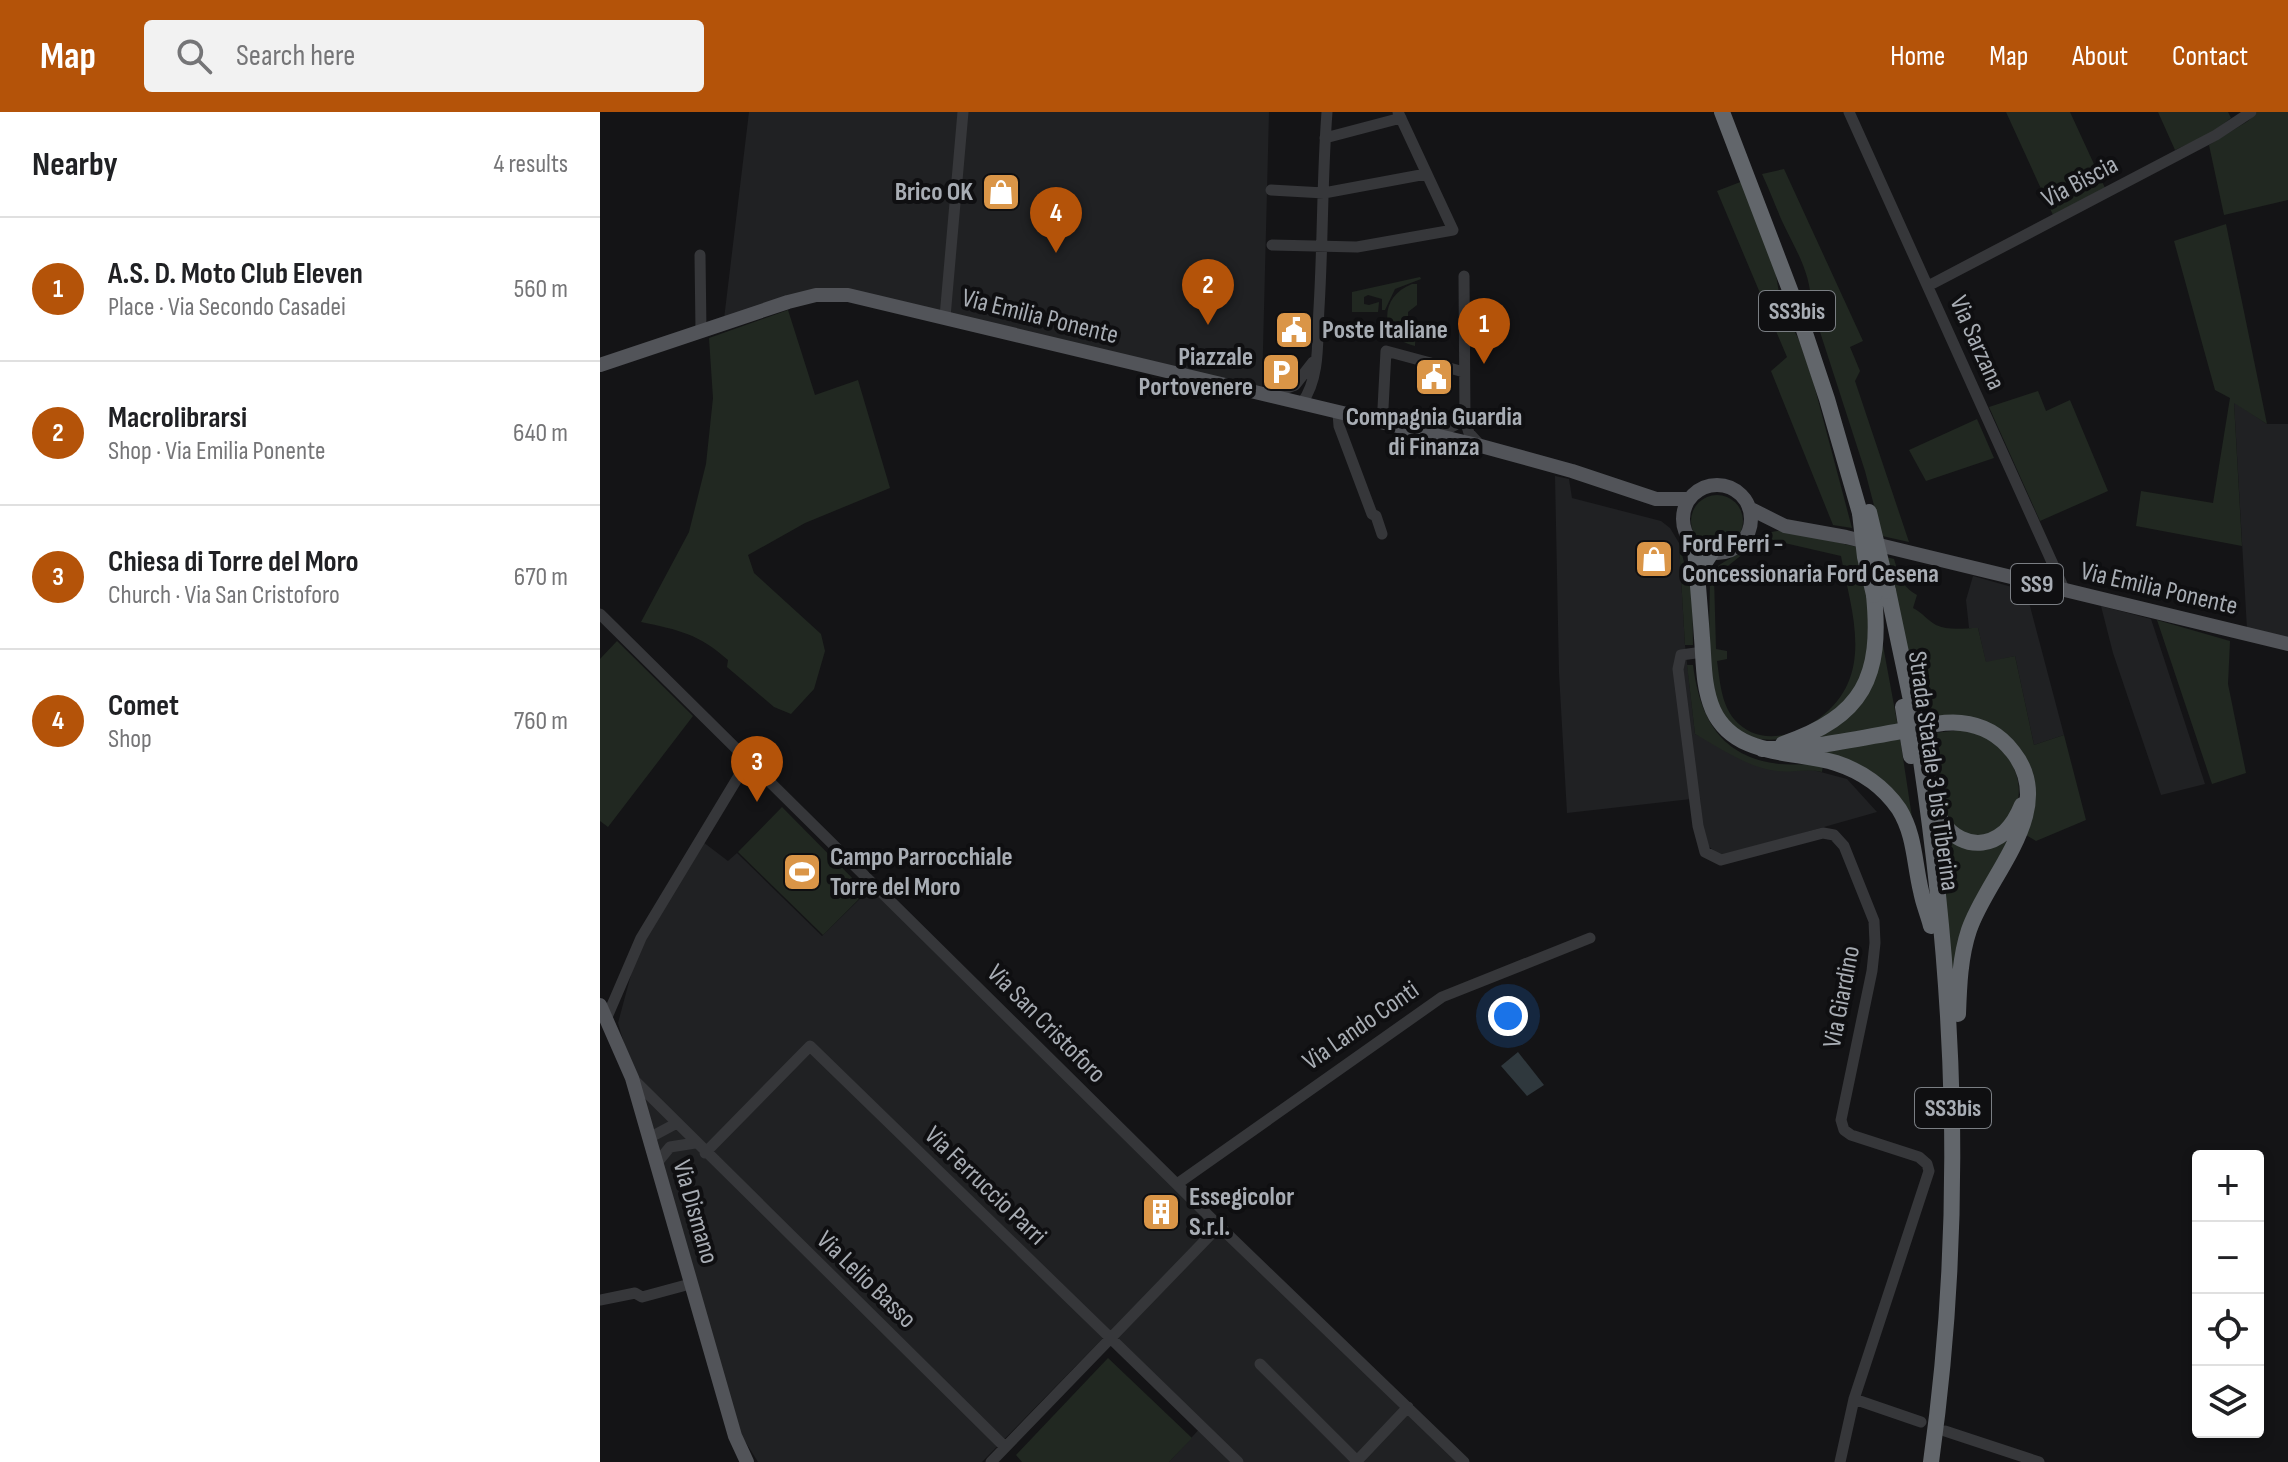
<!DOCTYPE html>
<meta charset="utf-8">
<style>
body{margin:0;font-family:"Sofia Sans Condensed",sans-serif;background:#f2f2f2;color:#202124}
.controls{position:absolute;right:24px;bottom:24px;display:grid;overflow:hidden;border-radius:8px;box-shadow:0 4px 12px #0003}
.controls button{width:72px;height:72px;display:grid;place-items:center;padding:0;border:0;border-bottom:2px solid #e0e0e0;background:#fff;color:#202124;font:40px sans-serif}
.you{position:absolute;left:908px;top:904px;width:28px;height:28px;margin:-20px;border:6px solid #fff;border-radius:50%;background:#1a73e8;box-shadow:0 0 0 12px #1a73e833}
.badge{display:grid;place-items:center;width:52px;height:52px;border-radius:50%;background:#b45309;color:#fff;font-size:26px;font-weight:700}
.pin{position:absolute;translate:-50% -66px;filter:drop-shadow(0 2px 4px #0008)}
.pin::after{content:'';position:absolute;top:42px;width:28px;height:24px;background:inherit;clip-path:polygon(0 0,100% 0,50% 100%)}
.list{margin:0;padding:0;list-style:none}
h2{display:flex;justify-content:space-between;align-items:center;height:104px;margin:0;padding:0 32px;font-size:34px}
h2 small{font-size:26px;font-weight:400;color:#757577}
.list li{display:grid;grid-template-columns:52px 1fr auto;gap:24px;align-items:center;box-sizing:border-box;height:144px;padding:0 32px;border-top:2px solid #e0e0e0}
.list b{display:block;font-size:30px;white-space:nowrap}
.list p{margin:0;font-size:26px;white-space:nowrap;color:#757577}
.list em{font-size:26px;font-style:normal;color:#757577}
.icon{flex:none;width:44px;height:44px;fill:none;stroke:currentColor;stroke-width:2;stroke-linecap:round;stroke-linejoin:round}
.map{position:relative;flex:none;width:1688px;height:1350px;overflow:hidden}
header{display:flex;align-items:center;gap:48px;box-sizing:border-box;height:112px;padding:0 40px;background:#b45309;color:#fff}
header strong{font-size:38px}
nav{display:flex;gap:44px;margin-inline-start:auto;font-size:28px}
.search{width:560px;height:72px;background:#f2f2f2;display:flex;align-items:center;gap:20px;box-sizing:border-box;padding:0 28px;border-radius:8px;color:#757577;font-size:30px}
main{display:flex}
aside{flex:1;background:#fff}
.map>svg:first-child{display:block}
.built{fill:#202123}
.green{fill:#212821;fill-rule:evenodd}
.water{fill:#2f383d}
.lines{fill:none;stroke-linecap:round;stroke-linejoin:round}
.minor{stroke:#36373a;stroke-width:11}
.major{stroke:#525459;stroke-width:14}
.highway{stroke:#62666b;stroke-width:16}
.highway-bridge{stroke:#62666b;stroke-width:16}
.labels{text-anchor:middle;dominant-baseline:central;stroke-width:8;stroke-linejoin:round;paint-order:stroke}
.shield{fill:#0f0f11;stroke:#7a7e83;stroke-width:2}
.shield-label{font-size:24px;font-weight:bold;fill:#a8adb4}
.street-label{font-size:26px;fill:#a8adb4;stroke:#0f0f11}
.poi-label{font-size:26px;font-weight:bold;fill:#a8adb4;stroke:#0f0f11;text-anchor:start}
</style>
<header>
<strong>Map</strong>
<div class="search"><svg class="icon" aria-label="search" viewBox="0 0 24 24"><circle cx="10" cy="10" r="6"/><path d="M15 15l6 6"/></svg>Search here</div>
<nav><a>Home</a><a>Map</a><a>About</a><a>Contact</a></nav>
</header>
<main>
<aside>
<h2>Nearby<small>4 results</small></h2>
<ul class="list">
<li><span class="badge">1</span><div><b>A.S. D. Moto Club Eleven</b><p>Place · Via Secondo Casadei</p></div><em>560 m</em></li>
<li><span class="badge">2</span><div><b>Macrolibrarsi</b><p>Shop · Via Emilia Ponente</p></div><em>640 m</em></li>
<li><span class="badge">3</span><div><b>Chiesa di Torre del Moro</b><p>Church · Via San Cristoforo</p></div><em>670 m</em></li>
<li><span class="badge">4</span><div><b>Comet</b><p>Shop</p></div><em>760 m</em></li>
</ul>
</aside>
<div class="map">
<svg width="1688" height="1350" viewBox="0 0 1688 1350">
<rect width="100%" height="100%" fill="#141416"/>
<path class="built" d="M 149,0 L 669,0 L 662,276 L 251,181 L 124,207 Z
M 1634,290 L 1667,312 L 1688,312 L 1688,527 L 1647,517 Z
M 955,364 L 969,367 L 972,386 L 1061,409 L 1070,416 L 1079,431 L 1085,533 L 1095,622 L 1178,659 L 1213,658 L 1247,667 L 1277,700 L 1121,744 L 1108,734 L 1102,713 L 1100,686 L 967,701 L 959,561 Z
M 1373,464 L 1426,479 L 1464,623 L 1434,633 L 1415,544 L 1386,551 L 1378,516 L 1369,516 L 1366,488 Z
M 1501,494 L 1551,507 L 1605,672 L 1561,683 L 1513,541 Z
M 103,730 L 128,749 L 137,741 L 222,824 L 271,776 L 859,1350 L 569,1350 L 604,1312 L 509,1220 L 382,1350 L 158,1350 L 138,1318 L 18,911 L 36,844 Z"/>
<path class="green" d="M 1406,0 L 1470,0 L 1505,76 L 1453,103 Z
M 1558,0 L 1628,0 L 1631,6 L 1612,21 L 1575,38 Z
M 1657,0 L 1688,0 L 1688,88 L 1624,103 L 1609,33 L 1648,9 Z
M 1184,57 L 1263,229 L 1250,235 L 1260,259 L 1255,269 L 1309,430 L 1282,424 L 1265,359 L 1211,192 C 1211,160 1195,137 1182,109 C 1175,93 1169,77 1162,62 Z
M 1143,69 L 1174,151 L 1179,181 L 1187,205 L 1199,228 L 1213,269 L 1252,416 L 1233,413 L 1171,259 L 1187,245 L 1117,79 Z
M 1626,112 L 1667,312 L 1634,291 L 1642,434 L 1536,414 L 1541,379 L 1613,391 L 1630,286 L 1615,278 L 1574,129 Z
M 820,165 L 821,167 L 795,177 L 785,198 L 782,198 L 782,187 L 768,183 L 764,185 L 764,192 L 769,193 L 779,190 L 778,200 L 752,200 L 752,180 Z
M 812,172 L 817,172 L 817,193 L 808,200 L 808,205 L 816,212 L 815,234 C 779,226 778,185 812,172 Z
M 188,198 L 215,283 L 258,268 L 290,376 L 205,411 L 148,443 L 154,461 L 221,522 L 225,539 L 214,577 L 191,602 L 174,595 L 127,555 L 128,548 C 99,522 79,518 41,510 L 89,420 L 106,352 L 113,286 L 109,226 Z
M 1438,279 L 1446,299 L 1470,288 L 1508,379 L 1440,409 L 1389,295 Z
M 1377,307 L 1394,346 L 1326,369 L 1309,338 Z
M1091 409a26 26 0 1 1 52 0a26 26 0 1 1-52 0Z
M 1184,418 L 1257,435 C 1263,465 1278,512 1271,543 C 1267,558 1261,575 1252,587 C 1220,627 1139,653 1117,589 C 1106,554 1110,498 1110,461 C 1118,452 1127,449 1137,442 C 1159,427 1154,422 1184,418 ZM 1163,426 L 1241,444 C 1248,484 1265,532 1248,571 C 1232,610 1168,647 1134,607 C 1121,591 1120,569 1117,549 L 1127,547 L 1127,539 L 1116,537 L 1114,465 Z
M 1079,431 L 1086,458 L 1092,459 L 1093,533 L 1085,533 Z
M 1286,445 L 1294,447 C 1299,463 1301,474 1317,483 L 1313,496 C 1323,501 1328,509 1336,513 C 1348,519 1364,516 1378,516 L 1386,550 L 1415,544 L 1434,633 L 1464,623 L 1486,708 L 1436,729 L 1426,723 L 1433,702 L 1409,628 L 1323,608 Z
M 1557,508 L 1630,529 L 1628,572 L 1646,661 L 1612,672 Z
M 1282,528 L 1298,615 L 1192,634 L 1235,615 Z
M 17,529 L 93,604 L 8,715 L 0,709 L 0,547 Z
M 1087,553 L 1093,553 C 1100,607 1121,645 1179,652 C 1194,653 1209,652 1223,653 L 1222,660 C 1207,656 1192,661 1177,659 C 1148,656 1120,636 1095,622 Z
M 1360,618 C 1368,620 1377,621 1384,625 C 1412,638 1430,677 1411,704 C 1406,712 1395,718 1387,724 L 1358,722 L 1337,694 L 1325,622 Z
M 1300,626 L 1315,725 L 1293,685 L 1204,642 Z
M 182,695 L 266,780 L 223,823 L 138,740 Z
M 1333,709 C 1343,723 1355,738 1375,737 C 1388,737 1400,728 1414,728 L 1354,876 Z
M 508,1246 L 592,1326 L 569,1350 L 422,1350 L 416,1343 Z"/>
<path class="water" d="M 918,940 L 944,973 L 927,984 L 901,954 Z"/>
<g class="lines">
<path class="minor" d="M 1249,0 L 1465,479
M 725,26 L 801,6
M 671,78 L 724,81 L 826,62
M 672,133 L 757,135 L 853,118 L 798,0
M 100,143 L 101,219
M 864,164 L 865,308 L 869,321 L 881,334
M 1328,174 L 1616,23 L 1651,0
M 345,205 L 363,0
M 668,283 L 695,273 L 713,250
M 702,291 C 721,265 717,226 719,196 C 723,131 722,65 727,0
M 783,296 L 786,239 L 864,260
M 738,301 L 739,314 L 772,402 L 776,404 L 782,422
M 835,323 L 855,313 L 864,297
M 0,502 L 619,1114 L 864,1350
M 1103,540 L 1081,543 L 1078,557 L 1098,714 L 1105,740 L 1121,748 L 1223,721 L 1234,723 L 1244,734 L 1274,809 L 1275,831 L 1272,859 L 1241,1008 L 1244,1018 L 1251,1023 L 1319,1045 L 1327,1052 L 1329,1059 L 1254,1287 L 1240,1350
M 7,905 L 41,826 L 149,647
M 33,967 L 405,1335
M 49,1026 L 77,1011
M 105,1041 L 210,934 L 638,1350
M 56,1052 L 70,1035 L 95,1031
M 577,1072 L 842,885 L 990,826
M 0,1188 L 35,1181 L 42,1185 L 90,1172
M 660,1252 L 757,1349
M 1254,1287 L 1321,1310
M 1345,1319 L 1439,1350
M 391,1350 L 619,1114
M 756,1350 L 808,1295"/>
<path class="major" d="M 0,253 L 188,190 L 216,183 L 248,183 L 881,334 L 972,359 L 1056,387 L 1089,387
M1083 407a34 34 0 1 1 68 0a34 34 0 1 1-68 0Z
M 1149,396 L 1185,414 L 1246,425 L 1688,532
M 0,893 L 32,966 L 135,1324 L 147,1350"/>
<path class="highway" d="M 1122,0 L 1195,191 L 1227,287 L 1260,401
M 1095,435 C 1097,465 1100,495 1102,526 C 1104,550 1103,575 1113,598 C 1135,646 1194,638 1236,651 C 1261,659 1284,675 1299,697 C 1315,723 1314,750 1321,779 C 1323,791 1328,802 1331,814
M 1097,462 L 1111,441
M 1288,479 L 1312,593
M 1183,632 C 1264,604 1282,565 1274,483
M 1162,637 C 1209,638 1255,627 1301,619 C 1320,615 1342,609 1361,611 C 1382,613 1400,623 1413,640 C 1459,698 1387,764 1369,818 C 1360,845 1359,874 1358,902
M 1320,642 C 1356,882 1365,1110 1331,1350
M 1333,690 C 1341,723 1375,745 1405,720 C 1413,712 1418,703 1422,693"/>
<path class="highway-bridge" d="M 1269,400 L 1288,479
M 1260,401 L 1265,445 L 1274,483
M 1312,593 L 1325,642
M 1303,595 L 1311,644"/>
</g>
<defs>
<g id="shop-square" transform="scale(2)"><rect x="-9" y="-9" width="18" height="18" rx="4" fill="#da9547" stroke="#0f0f11"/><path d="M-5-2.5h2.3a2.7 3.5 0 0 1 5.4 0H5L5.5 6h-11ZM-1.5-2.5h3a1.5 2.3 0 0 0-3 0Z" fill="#fff"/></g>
<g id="civic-square" transform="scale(2)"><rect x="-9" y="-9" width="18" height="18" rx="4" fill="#da9547" stroke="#0f0f11"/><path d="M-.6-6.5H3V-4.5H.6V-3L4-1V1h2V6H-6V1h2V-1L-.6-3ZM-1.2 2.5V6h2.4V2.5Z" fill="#fff"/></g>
<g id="parking-square" transform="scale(2)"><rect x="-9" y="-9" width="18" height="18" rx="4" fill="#da9547" stroke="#0f0f11"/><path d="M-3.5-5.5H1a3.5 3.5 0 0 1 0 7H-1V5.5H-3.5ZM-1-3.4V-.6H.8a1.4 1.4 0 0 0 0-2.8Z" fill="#fff"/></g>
<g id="stadium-square" transform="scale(2)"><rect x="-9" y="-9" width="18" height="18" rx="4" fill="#da9547" stroke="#0f0f11"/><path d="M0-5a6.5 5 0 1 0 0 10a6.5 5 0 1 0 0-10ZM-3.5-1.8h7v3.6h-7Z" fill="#fff"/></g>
<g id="building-square" transform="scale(2)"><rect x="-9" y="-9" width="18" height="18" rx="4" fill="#da9547" stroke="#0f0f11"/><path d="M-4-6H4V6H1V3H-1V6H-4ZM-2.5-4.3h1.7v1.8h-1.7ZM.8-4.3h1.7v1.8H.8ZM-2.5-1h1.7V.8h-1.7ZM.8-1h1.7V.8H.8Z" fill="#fff"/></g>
</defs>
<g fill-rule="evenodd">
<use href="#shop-square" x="401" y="80"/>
<use href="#civic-square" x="694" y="218"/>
<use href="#parking-square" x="681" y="260"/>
<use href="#civic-square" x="834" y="265"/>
<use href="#shop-square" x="1054" y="447"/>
<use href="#stadium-square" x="202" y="760"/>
<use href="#building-square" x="561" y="1100"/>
</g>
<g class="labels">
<g class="shield">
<rect x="1159" y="179" width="76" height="40" rx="6"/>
<rect x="1411" y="452" width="52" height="40" rx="6"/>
<rect x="1315" y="976" width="76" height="40" rx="6"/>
</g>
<g class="shield-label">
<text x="1197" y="199">SS3bis</text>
<text x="1437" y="472">SS9</text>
<text x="1353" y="996">SS3bis</text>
</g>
<g class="street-label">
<text transform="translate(1480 70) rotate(-28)">Via Biscia</text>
<text transform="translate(440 205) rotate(14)">Via Emilia Ponente</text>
<text transform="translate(1377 231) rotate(66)">Via Sarzana</text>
<text transform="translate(1559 477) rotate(13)">Via Emilia Ponente</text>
<text transform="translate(1333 659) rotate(82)">Strada Statale 3 bis Tiberina</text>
<text transform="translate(1242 885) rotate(-79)">Via Giardino</text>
<text transform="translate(446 912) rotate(45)">Via San Cristoforo</text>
<text transform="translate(761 914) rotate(-35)">Via Lando Conti</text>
<text transform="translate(385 1074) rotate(44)">Via Ferruccio Parri</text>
<text transform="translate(95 1100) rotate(74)">Via Dismano</text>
<text transform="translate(266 1168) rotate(44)">Via Lelio Basso</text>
</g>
<g class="poi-label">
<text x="373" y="80" text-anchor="end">Brico OK</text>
<text x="722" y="218">Poste Italiane</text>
<text x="653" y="245" text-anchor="end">Piazzale<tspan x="653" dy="30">Portovenere</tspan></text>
<text x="834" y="305" text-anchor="middle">Compagnia Guardia<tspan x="834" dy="30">di Finanza</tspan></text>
<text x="1082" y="432">Ford Ferri -<tspan x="1082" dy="30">Concessionaria Ford Cesena</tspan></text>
<text x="230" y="745">Campo Parrocchiale<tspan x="230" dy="30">Torre del Moro</tspan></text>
<text x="589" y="1085">Essegicolor<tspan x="589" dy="30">S.r.l.</tspan></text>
</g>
</g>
</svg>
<div class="controls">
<button>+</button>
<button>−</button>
<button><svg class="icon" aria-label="locate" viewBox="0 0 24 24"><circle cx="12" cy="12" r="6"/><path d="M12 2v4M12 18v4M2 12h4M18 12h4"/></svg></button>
<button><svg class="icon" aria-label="layers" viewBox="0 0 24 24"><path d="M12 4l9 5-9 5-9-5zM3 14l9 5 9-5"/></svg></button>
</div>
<div class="you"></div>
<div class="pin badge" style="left:884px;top:252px">1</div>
<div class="pin badge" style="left:608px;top:213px">2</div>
<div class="pin badge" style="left:157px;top:690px">3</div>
<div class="pin badge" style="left:456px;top:141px">4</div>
</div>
</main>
